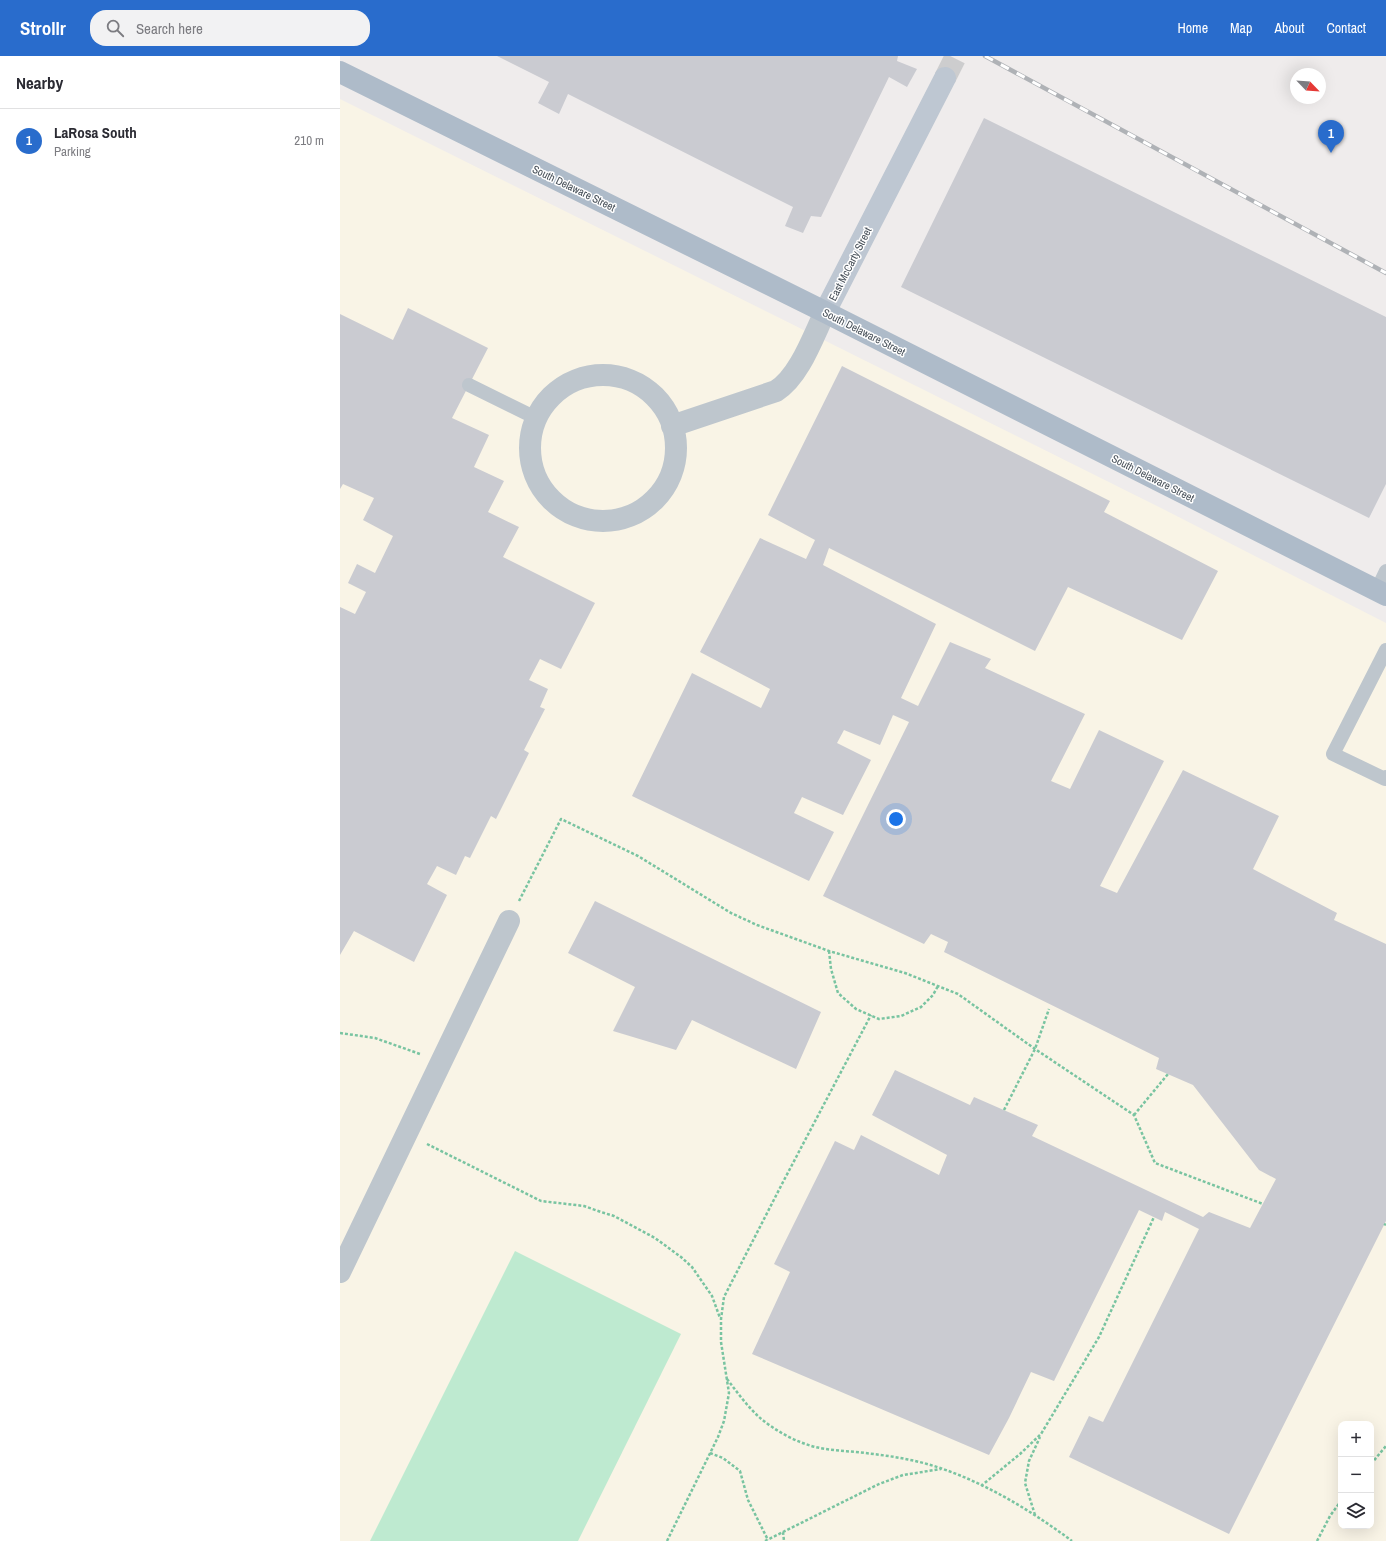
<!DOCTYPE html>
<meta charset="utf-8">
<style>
body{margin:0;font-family:"Archivo Narrow",sans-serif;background:#f2f2f3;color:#2b2b33}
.controls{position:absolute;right:12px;bottom:12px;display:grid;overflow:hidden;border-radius:8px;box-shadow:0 4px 16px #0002}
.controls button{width:36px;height:36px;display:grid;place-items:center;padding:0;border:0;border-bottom:1px solid #e1e1e2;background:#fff;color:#2b2b33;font:20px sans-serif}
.compass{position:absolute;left:950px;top:12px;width:36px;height:36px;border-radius:50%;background:#fff;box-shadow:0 4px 16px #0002;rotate:115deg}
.you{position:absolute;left:556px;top:763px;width:14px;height:14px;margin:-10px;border:3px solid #fff;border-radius:50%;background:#1a73e8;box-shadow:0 0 0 6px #1a73e833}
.badge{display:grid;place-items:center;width:26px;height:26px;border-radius:50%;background:#296ccc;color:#fff;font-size:13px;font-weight:700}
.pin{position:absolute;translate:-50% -33px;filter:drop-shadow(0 1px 2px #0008)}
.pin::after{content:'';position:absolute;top:21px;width:14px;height:12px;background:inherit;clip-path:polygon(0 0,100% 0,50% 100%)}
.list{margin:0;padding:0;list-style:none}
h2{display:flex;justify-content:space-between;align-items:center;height:52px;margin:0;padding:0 16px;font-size:17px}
h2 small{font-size:13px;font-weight:400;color:#7c7c81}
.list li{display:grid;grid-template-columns:26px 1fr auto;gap:12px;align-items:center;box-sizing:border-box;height:64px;padding:0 16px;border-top:1px solid #e1e1e2}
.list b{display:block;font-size:15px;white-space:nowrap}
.list p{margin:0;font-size:13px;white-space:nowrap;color:#7c7c81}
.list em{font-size:13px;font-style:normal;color:#7c7c81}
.icon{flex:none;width:22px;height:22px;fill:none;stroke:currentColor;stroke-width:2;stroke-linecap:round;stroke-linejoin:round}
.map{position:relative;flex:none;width:1046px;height:1485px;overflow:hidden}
header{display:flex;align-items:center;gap:24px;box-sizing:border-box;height:56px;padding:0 20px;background:#296ccc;color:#fff}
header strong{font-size:19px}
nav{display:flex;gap:22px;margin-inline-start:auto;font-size:14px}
.search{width:280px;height:36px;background:#f2f2f3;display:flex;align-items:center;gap:10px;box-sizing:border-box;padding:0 14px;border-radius:16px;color:#7c7c81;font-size:15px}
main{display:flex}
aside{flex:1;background:#fff}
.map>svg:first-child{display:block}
.commercial{fill:#f9f4e6;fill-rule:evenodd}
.green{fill:#beead0}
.building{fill:#cacbd1}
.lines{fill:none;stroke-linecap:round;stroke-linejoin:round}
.secondary-tunnel{stroke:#cdcdce;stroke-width:22;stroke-dasharray:22 11;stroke-linecap:butt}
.path{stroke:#79c4a1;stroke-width:2.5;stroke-dasharray:3 2;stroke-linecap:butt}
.service{stroke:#bec6cd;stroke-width:14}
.minor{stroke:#bec6cd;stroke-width:22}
.secondary{stroke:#bec7d2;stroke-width:22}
.primary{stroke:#aebbc9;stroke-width:22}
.rail-casing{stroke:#afb2b6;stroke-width:4.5}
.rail{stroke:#fff;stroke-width:3;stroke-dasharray:9;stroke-linecap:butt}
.labels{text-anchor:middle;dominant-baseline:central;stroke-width:3;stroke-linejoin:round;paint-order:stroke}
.street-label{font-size:11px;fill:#464f58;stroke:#fff}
</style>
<header>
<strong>Strollr</strong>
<div class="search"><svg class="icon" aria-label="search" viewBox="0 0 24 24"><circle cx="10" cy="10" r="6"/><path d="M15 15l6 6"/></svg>Search here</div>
<nav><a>Home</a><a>Map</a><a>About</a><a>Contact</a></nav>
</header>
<main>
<aside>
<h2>Nearby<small></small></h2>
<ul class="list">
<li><span class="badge">1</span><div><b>LaRosa South</b><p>Parking</p></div><em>210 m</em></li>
</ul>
</aside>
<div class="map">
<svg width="1046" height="1485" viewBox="0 0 1046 1485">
<rect width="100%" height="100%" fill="#efecec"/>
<path class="commercial" d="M 0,43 L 823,453 L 1046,567 L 1046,1485 L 0,1485 ZM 1001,1368 L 1031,1368 L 1031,1470 L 1001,1470 Z"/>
<path class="green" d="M 175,1195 L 341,1278 L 238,1485 L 30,1485 Z"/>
<path class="building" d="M 157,0 L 558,0 L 557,5 L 577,13 L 567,31 L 549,21 L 481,161 L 471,160 L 463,177 L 445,170 L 453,151 L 228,38 L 219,58 L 198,47 L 209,26 Z
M 644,62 L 1046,261 L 1046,428 L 1029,462 L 561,231 Z
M 68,252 L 148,292 L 112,362 L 149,379 L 134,411 L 164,425 L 148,456 L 179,471 L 163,501 L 255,547 L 221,613 L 200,603 L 189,624 L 208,633 L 200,651 L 205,653 L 184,694 L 189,697 L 156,763 L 151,760 L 130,802 L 125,800 L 116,819 L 97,810 L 87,828 L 107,839 L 74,906 L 14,875 L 0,899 L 0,551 L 15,558 L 26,536 L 8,527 L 17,508 L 35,517 L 53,480 L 23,464 L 34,442 L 3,428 L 0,433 L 0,258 L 53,284 Z
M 502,310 L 770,445 L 764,456 L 878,515 L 842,584 L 728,531 L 695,595 L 489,492 L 483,509 L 596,568 L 561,642 L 578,650 L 610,586 L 651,603 L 645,612 L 745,658 L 711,725 L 730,733 L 759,674 L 824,705 L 760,830 L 777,837 L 843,714 L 939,760 L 913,813 L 997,857 L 994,864 L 1046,888 L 1046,1165 L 889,1478 L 729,1401 L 749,1360 L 763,1366 L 859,1173 L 825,1156 L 822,1165 L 799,1154 L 714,1325 L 691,1316 L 669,1362 L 649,1399 L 412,1298 L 450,1216 L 434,1208 L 495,1085 L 514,1094 L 521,1079 L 599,1119 L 607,1099 L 532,1059 L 555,1014 L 630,1049 L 634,1041 L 698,1069 L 692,1080 L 863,1161 L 869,1156 L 910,1172 L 936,1123 L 919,1114 L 853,1029 L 816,1013 L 819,1002 L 604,896 L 608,886 L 591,878 L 584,888 L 483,840 L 569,666 L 553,659 L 540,689 L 504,674 L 497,687 L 531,704 L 503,759 L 462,741 L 454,757 L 494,776 L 469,825 L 292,740 L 352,617 L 421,652 L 430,633 L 360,596 L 420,482 L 466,503 L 475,484 L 428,459 Z
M 255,845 L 481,956 L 456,1013 L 352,964 L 336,994 L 273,975 L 295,931 L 228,897 Z"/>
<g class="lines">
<path class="secondary-tunnel" d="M 605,22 L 616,0"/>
<path class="path" d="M 179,845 L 221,763 L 298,800 L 391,857 L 417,869 L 489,895 L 565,917 L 618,938 L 695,993 L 794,1059 L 815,1107 L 923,1148
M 489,895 L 491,913 L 498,937 L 516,953 L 539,963 L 561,960 L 581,951 L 593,939 L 598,930
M 0,977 L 35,982 L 80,998
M 664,1054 L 695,993 L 709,953
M 794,1059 L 828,1018
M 87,1088 L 201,1145 L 244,1150 L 261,1156 L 274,1160 L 315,1182 L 341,1201 L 352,1211 L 372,1240 L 380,1262
M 1044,1168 L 1046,1169
M 387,1323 C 397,1336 407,1350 419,1361 C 435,1375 459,1388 480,1392 C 495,1395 510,1395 525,1397 C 551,1400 578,1404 603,1413 C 649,1429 693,1456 732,1485
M 370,1397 L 383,1402 L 400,1415 L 408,1444 L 428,1484
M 1031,1408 L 1046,1390
M 641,1430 L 680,1398 L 701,1378 L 759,1281 L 814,1161
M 695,1459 L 685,1427 L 689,1405 L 700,1381
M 443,1476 L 444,1485
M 327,1485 L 378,1381 L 384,1365 L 389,1337 L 381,1286 L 381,1263 L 384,1241 L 443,1126 L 531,959
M 425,1485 L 539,1428 L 563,1419 L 601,1413
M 977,1485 L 990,1460 L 1001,1445"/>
<path class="service" d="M 129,329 L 196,362
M 1037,534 L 1046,515
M 1046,594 L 993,698 L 1045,723 L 1046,721"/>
<path class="minor" d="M190 392a73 73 0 1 1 146 0a73 73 0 1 1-146 0Z
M 332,370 L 436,335 C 459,321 473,281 485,256
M 0,1216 L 169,865"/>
<path class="secondary" d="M 485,256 L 605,22"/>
<path class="primary" d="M 0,16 L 485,256 L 1046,539"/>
<g class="rail-casing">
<path id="rail" d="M 645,0 L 1046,217"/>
</g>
<use href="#rail" class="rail"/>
</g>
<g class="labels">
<g class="street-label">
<text transform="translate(234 132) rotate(26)">South Delaware Street</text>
<text transform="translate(510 208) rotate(-63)">East McCarty Street</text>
<text transform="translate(524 276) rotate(27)">South Delaware Street</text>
<text transform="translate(813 422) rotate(27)">South Delaware Street</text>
</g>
</g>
</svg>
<div class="controls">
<button>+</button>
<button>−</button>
<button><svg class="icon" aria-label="layers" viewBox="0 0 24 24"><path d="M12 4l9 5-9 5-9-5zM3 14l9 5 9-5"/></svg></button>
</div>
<svg class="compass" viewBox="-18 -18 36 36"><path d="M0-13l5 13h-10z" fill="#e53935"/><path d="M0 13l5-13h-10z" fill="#7c7c81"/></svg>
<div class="you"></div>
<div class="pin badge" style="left:991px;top:97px">1</div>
</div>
</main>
